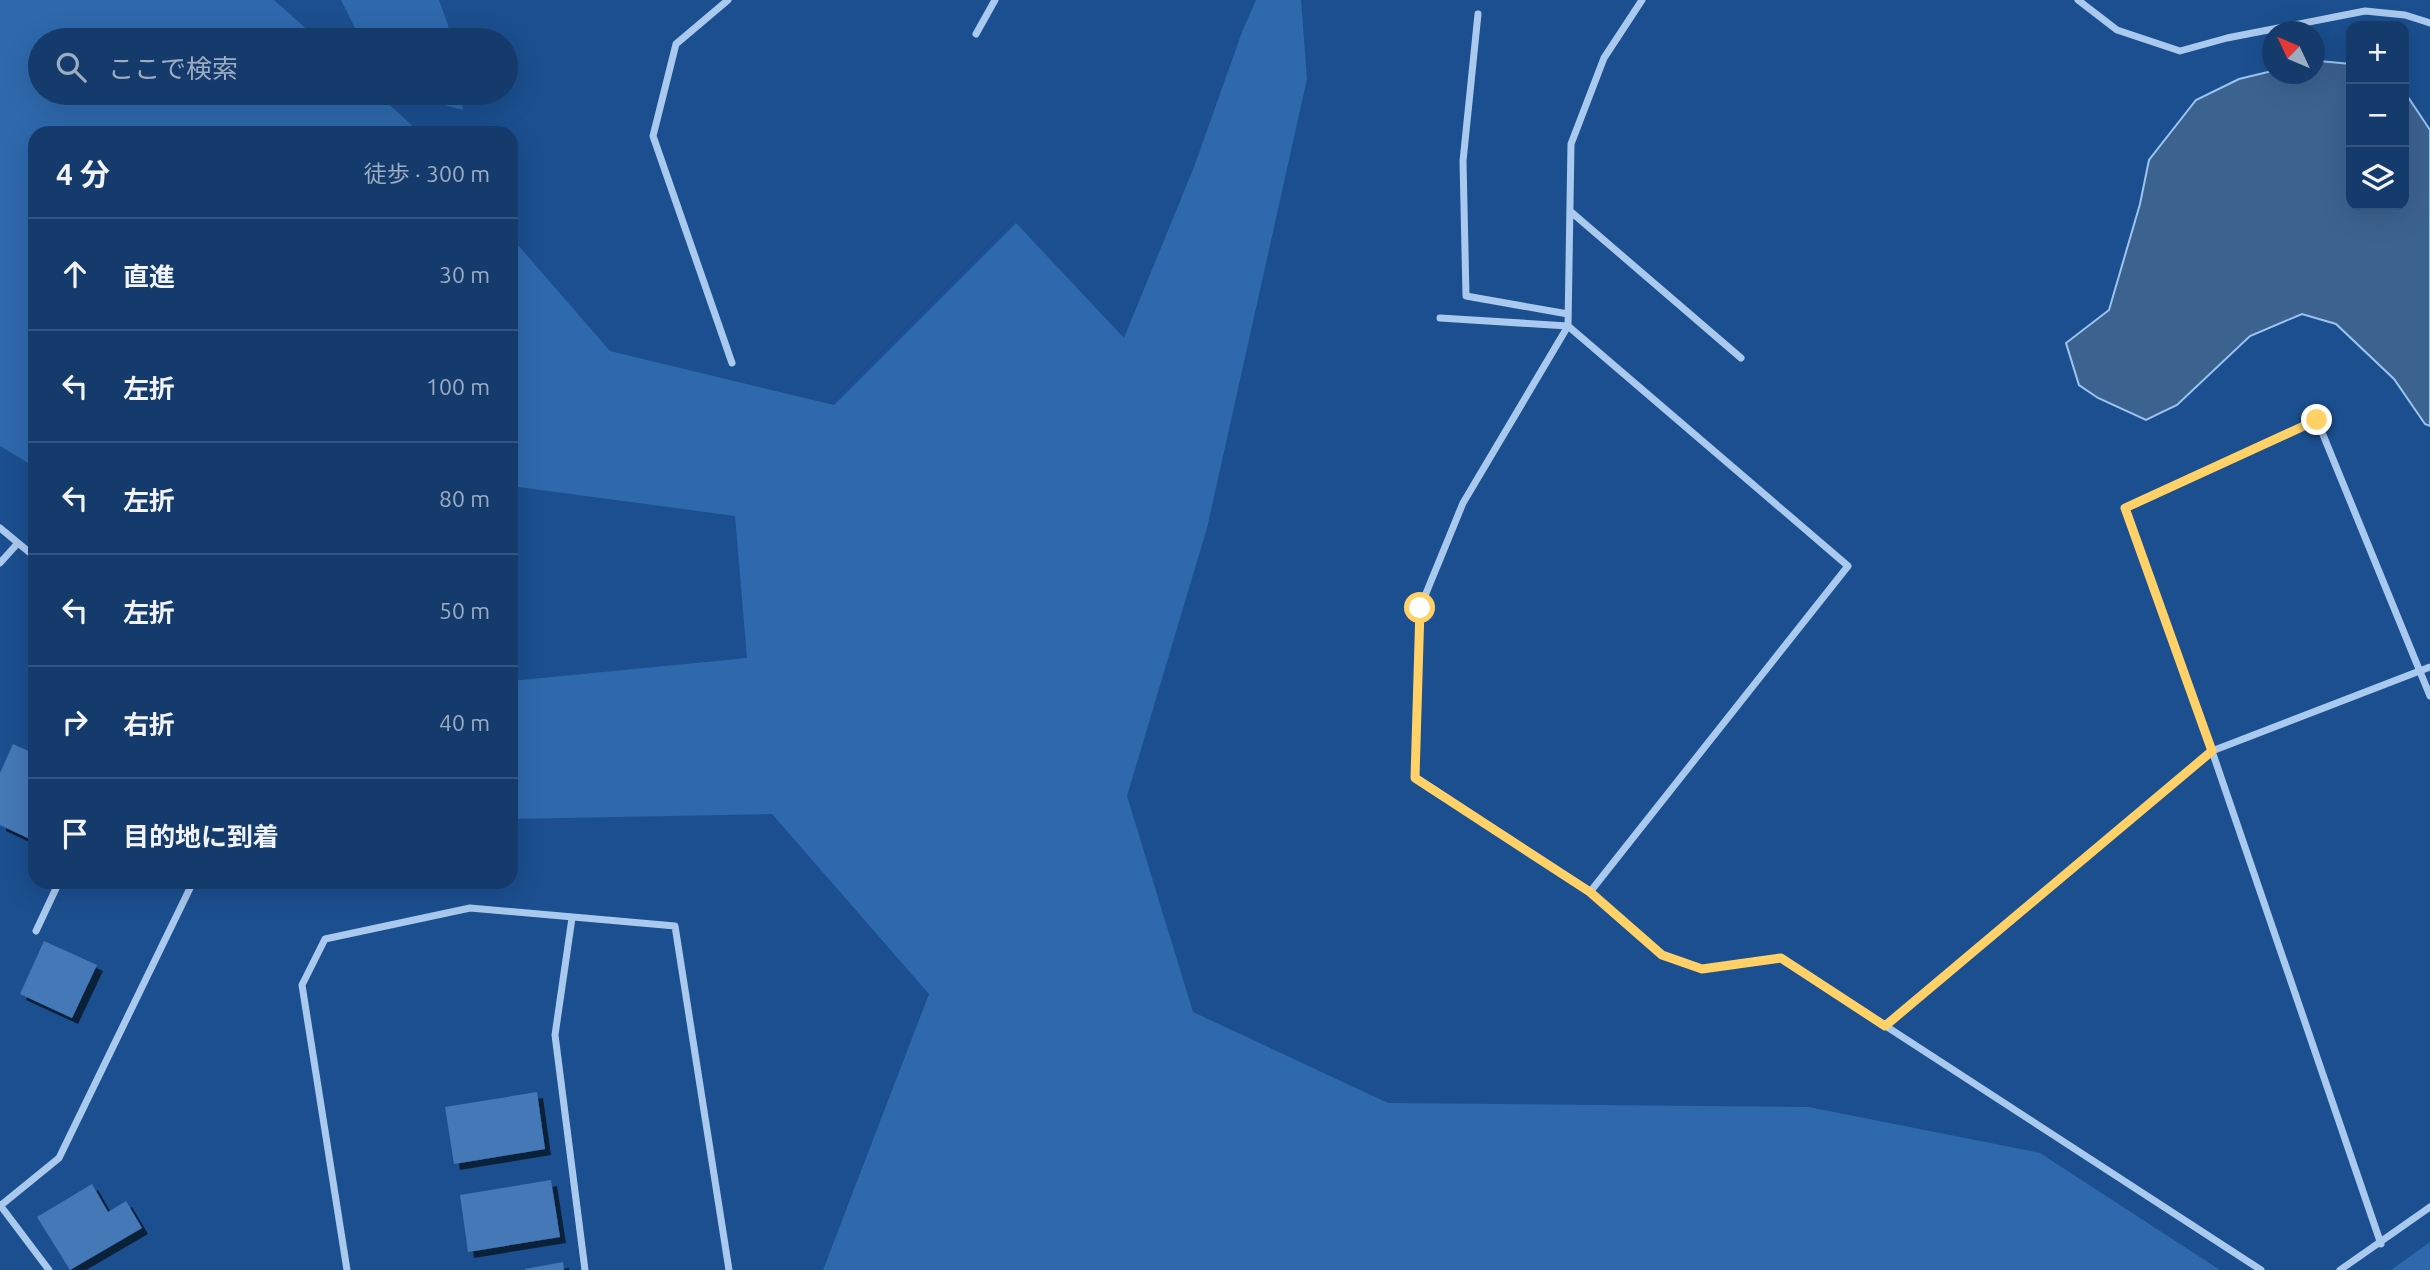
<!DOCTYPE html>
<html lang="ja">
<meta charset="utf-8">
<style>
body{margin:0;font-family:Ubuntu,"Noto Sans JP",sans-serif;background:#214673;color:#f1f3f6}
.controls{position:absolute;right:21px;top:21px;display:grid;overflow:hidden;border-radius:14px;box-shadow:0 7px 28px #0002}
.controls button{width:63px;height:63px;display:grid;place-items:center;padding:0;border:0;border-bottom:2px solid #33557e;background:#143b6b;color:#f1f3f6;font:35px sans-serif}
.compass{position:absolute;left:2262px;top:21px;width:63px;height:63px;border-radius:50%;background:#143b6b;box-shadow:0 7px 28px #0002;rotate:314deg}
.stop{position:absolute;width:21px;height:21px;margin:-16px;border:5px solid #ffd166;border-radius:50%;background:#fff}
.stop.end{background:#ffd166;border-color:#fff;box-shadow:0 2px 7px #0008}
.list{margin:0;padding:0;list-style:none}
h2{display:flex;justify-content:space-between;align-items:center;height:91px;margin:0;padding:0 28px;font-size:30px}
h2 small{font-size:23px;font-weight:400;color:#9dadc1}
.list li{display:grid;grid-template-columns:46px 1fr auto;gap:21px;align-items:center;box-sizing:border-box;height:112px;padding:0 28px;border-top:2px solid #33557e}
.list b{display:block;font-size:26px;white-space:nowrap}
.list em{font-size:23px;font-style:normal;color:#9dadc1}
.icon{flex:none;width:38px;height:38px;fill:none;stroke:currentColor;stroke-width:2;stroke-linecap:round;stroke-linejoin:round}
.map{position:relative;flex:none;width:2430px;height:1270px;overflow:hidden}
.search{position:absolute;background:#143b6b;box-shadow:0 7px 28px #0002;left:28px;top:28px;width:490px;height:77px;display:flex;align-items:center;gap:18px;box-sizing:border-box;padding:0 24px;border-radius:38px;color:#9dadc1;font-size:26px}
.panel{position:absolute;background:#143b6b;box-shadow:0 7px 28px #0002;left:28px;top:126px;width:490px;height:763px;border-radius:21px}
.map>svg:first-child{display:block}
.green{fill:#2e69ad}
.water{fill:#3c6290;stroke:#9cc4f0;stroke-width:2}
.building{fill:#4478b7;filter:url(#shadow)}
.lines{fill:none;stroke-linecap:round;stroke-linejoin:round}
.minor{stroke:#a9c9ee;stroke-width:7}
.route{stroke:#ffd166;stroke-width:9}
</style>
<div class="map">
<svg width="2430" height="1270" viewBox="0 0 2430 1270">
<defs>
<filter id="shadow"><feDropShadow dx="6" dy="6" stdDeviation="0" flood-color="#0009"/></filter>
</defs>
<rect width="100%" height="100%" fill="#1b4f8f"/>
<path class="green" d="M 0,0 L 274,0 L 319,40 L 40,40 L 40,93 L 377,93 L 420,133 L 35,133 L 35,467 L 0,446 Z
M 341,0 L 439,0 L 448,25 L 451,40 L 361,40 Z
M 1256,0 L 1301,0 L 1307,79 L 1207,528 L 1127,796 L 1193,1012 L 1388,1103 L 1809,1107 L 2040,1153 L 2220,1270 L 823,1270 L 929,994 L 772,814 L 511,819 L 511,681 L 747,658 L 735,516 L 511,486 L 511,237 L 610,351 L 834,405 L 1016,223 L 1124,338 L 1194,167 L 1242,32 Z
M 401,93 L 460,93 L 463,110 Z
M 2430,1242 L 2430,1270 L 2391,1270 Z"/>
<path class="water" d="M 2319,61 L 2351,64 L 2351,205 L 2404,205 L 2404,91 L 2430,130 L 2430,426 L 2425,424 L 2394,379 L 2336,324 L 2302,314 L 2250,336 L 2177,405 L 2146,420 L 2098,398 L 2079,385 L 2066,343 L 2109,310 L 2140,204 L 2149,160 L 2196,100 L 2239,79 L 2272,71 L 2272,74 L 2314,74 L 2315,62 Z"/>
<path class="building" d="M 13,744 L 35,754 L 34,841 L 0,825 L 0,773 Z
M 44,941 L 97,965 L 72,1018 L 20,994 Z
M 537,1092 L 545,1149 L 454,1164 L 445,1107 Z
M 551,1180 L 560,1237 L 468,1252 L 460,1195 Z
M 92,1184 L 108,1212 L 126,1201 L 142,1228 L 70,1270 L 37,1217 Z
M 563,1262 L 564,1270 L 525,1270 L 525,1269 Z"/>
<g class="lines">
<path class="minor" d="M 728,0 L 676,44 L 653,136 L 732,363
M 1642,0 L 1604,58 L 1571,144 L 1568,326 L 1463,503 L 1420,608 L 1415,777 L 1590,892 L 1662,955 L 1702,969 L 1781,958 L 2261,1270
M 2078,0 L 2117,30 L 2180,51 L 2227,38 L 2365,11 L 2405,15 L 2430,23
M 1478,14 L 1463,161 L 1466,296 L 1568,314
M 976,34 L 995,0
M 1570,211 L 1741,358
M 1440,318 L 1568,326 L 1848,566 L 1590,892
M 0,528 L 35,557
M 0,563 L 18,543
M 572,918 L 555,1035 L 585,1270
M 36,931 L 59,882
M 1885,1026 L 2212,751 L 2430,667
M 0,1205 L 49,1270
M 0,1206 L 59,1158 L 193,882
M 2381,1244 L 2212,751 L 2125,508 L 2317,420 L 2430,696
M 347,1270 L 302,985 L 325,939 L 470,908 L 675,926 L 729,1270
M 2340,1270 L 2430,1207"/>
</g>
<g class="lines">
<path class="route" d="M 1420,608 L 1415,778 L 1590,892 L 1662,955 L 1702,969 L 1781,958 L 1885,1026 L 2212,751 L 2125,508 L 2317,420"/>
</g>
</svg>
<div class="controls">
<button>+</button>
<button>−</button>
<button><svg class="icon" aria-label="layers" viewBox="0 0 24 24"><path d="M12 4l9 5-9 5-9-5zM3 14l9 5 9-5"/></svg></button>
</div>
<svg class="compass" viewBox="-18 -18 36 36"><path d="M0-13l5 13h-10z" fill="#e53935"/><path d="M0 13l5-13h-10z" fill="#9dadc1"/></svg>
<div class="stop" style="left:1420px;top:608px"></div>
<div class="stop end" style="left:2317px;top:420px"></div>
<div class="search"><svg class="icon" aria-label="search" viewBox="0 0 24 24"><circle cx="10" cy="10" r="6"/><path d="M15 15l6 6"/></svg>ここで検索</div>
<section class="panel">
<h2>4 分<small>徒歩 · 300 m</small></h2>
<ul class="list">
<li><svg class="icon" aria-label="ahead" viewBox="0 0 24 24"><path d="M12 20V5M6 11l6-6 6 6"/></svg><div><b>直進</b></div><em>30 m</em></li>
<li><svg class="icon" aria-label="left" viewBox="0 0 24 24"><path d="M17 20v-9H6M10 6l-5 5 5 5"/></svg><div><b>左折</b></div><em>100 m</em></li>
<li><svg class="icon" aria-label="left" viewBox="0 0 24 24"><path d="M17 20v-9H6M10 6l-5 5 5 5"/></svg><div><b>左折</b></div><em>80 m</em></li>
<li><svg class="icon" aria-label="left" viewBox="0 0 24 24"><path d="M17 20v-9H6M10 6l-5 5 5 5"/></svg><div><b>左折</b></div><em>50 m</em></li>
<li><svg class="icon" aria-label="right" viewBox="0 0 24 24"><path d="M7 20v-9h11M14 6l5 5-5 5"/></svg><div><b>右折</b></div><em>40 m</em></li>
<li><svg class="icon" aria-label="arrive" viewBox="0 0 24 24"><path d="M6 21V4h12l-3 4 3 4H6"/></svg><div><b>目的地に到着</b></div></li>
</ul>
</section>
</div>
